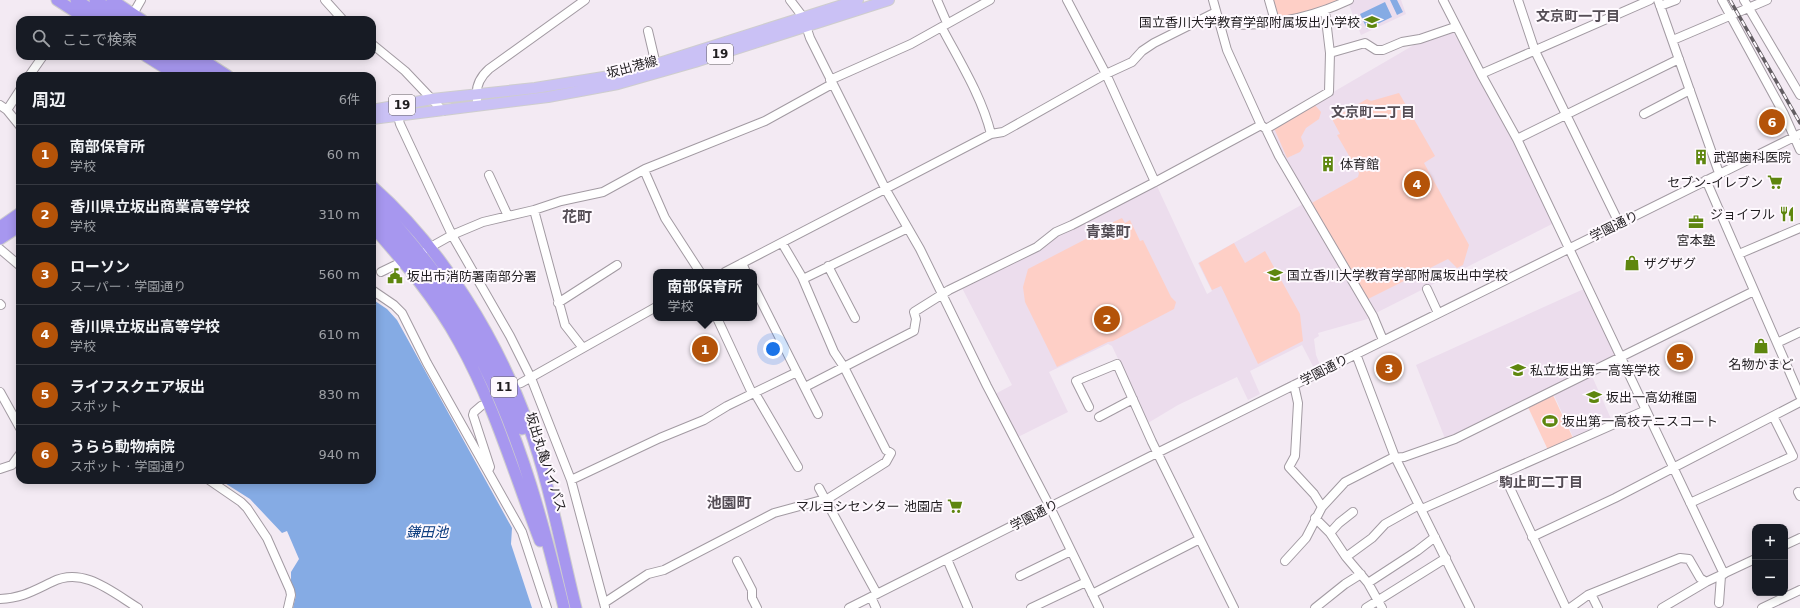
<!DOCTYPE html>
<html lang="ja">
<meta charset="utf-8">
<style>
body{margin:0;font-family:"DejaVu Sans","Noto Sans JP",sans-serif;background:#242831;color:#f1f3f6}
.controls{position:absolute;right:12px;bottom:12px;display:grid;overflow:hidden;border-radius:8px;box-shadow:0 2px 10px #0003}
.controls button{width:36px;height:36px;display:grid;place-items:center;padding:0;border:0;border-bottom:1px solid #363941;background:#171b24;color:#f1f3f6;font:20px sans-serif}
.you{position:absolute;left:773px;top:349px;width:14px;height:14px;margin:-10px;border:3px solid #fff;border-radius:50%;background:#1a73e8;box-shadow:0 0 0 6px #1a73e833}
.badge{display:grid;place-items:center;width:26px;height:26px;border-radius:50%;background:#b45309;color:#fff;font-size:13px;font-weight:700}
.pin{position:absolute;translate:-50% -50%;border:2px solid #fff;box-shadow:0 1px 4px #0006}
.popup{position:absolute;left:653px;top:269px;width:104px;height:52px;box-sizing:border-box;display:grid;place-content:center;border-radius:8px;background:#171b24;filter:drop-shadow(0 1px 3px #0005);font-size:13px;white-space:nowrap;color:#9ea1a6}
.popup b{font-size:15px;color:#f1f3f6}
.popup::after{content:'';position:absolute;left:50%;top:100%;margin-left:-8px;border:8px solid transparent;border-top-color:#171b24}
.list{margin:0;padding:0;list-style:none}
h2{display:flex;justify-content:space-between;align-items:center;height:52px;margin:0;padding:0 16px;font-size:17px}
h2 small{font-size:13px;font-weight:400;color:#9ea1a6}
.list li{display:grid;grid-template-columns:26px 1fr auto;gap:12px;align-items:center;box-sizing:border-box;height:60px;padding:0 16px;border-top:1px solid #363941}
.list b{display:block;font-size:15px;white-space:nowrap}
.list p{margin:0;font-size:13px;white-space:nowrap;color:#9ea1a6}
.list em{font-size:13px;font-style:normal;color:#9ea1a6}
.icon{flex:none;width:22px;height:22px;fill:none;stroke:currentColor;stroke-width:2;stroke-linecap:round;stroke-linejoin:round}
.map{position:relative;flex:none;width:1800px;height:608px;overflow:hidden}
.search{position:absolute;background:#171b24;box-shadow:0 2px 10px #0003;left:16px;top:16px;width:360px;height:44px;display:flex;align-items:center;gap:10px;box-sizing:border-box;padding:0 14px;border-radius:12px;color:#9ea1a6;font-size:15px}
.panel{position:absolute;background:#171b24;box-shadow:0 2px 10px #0003;left:16px;top:72px;width:360px;height:412px;border-radius:12px}
.map>svg:first-child{display:block}
.built{fill:#ecdded}
.green{fill:#fecfc6}
.water{fill:#85abe4}
.lines{fill:none;stroke-linecap:round;stroke-linejoin:round}
.minor-casing{stroke:#a29aa2;stroke-width:10}
.major-casing{stroke:#cecdce;stroke-width:12}
.highway-casing{stroke:#cecdce;stroke-width:13}
.minor{stroke:#fff;stroke-width:8}
.major{stroke:#cac1f5;stroke-width:10}
.highway{stroke:#a797ef;stroke-width:11}
.rail-casing{stroke:#625d62;stroke-width:3.5}
.rail{stroke:#fef9fe;stroke-width:2;stroke-dasharray:6;stroke-linecap:butt}
.labels{text-anchor:middle;dominant-baseline:central;stroke-width:4;stroke-linejoin:round;paint-order:stroke}
.shield{fill:#fef9fe;stroke:#635f63;stroke-width:1}
.shield-label{font-size:12px;font-weight:bold;fill:#201d20}
.poi-label{font-size:13px;fill:#201d20;stroke:#fef9fe;text-anchor:start}
.street-label{font-size:13px;fill:#201d20;stroke:#fef9fe}
.neighbourhood-label{font-size:14px;font-weight:bold;fill:#544d55;stroke:#fef9fe}
.water-label{font-size:14px;font-style:italic;fill:#0e3d7f;stroke:#fef9fe}
.quarter-label{font-size:15px;font-weight:bold;fill:#544d55;stroke:#fef9fe}
</style>
<div class="map">
<svg width="1800" height="608" viewBox="0 0 1800 608">
<rect width="100%" height="100%" fill="#f3eaf3"/>
<path class="built" d="M 1347,0 L 1401,0 L 1406,14 L 1361,35 Z
M 1452,30 L 1515,141 L 1554,223 L 1374,314 L 1288,165 L 1270,129 L 1419,42 Z
M 1156,184 L 1207,294 L 1212,291 L 1198,263 L 1303,204 L 1371,318 L 1318,333 L 1319,336 L 1314,339 L 1316,355 L 1320,365 L 1314,368 L 1302,345 L 1250,371 L 1260,394 L 1248,400 L 1237,377 L 1178,405 L 1148,423 L 1112,346 L 1108,344 L 1049,372 L 1068,412 L 1018,437 L 995,394 L 1012,385 L 962,288 L 1035,251 L 1058,234 Z
M 1586,288 L 1616,354 L 1610,360 L 1446,441 L 1416,365 Z
M 1591,374 L 1612,421 L 1574,439 L 1553,393 Z"/>
<path class="green" d="M 1271,0 L 1344,0 L 1323,9 L 1278,18 Z
M 1399,93 L 1435,156 L 1424,163 L 1469,245 L 1463,265 L 1457,268 L 1448,259 L 1366,300 L 1310,204 L 1358,177 L 1359,173 L 1337,135 L 1340,134 L 1332,119 L 1367,99 L 1371,101 Z
M 1314,104 L 1321,112 L 1319,119 L 1306,128 L 1301,137 L 1304,146 L 1300,152 L 1287,158 L 1274,128 Z
M 1122,218 L 1125,223 L 1130,220 L 1140,241 L 1143,240 L 1171,297 L 1176,302 L 1174,309 L 1113,341 L 1108,342 L 1057,367 L 1025,302 L 1023,287 L 1028,269 L 1109,227 L 1109,224 Z
M 1234,243 L 1245,263 L 1265,251 L 1300,314 L 1303,341 L 1258,364 L 1221,286 L 1212,290 L 1199,263 Z
M 1552,393 L 1573,438 L 1548,450 L 1527,405 Z"/>
<path class="water" d="M 1390,0 L 1397,0 L 1403,12 L 1397,15 Z
M 1385,2 L 1392,17 L 1367,29 L 1360,14 Z
M 372,299 L 387,309 L 397,320 L 512,528 L 511,544 L 532,608 L 293,608 L 296,595 L 291,582 L 291,572 L 299,559 L 287,531 L 282,533 L 250,499 L 220,480 L 372,480 Z"/>
<g class="lines">
<g class="minor-casing">
<path id="minor" d="M 325,0 L 343,20
M 790,0 L 803,17 L 810,38 L 886,190 L 920,249 L 987,386 L 1047,501 L 1099,608
M 937,0 L 947,23
M 1067,0 L 1106,74 L 1155,182 L 1261,125
M 1213,0 L 1227,50 L 1261,125 L 1266,129 L 1279,156 L 1373,316 L 1383,340
M 1269,0 L 1275,21
M 1443,0 L 1481,74 L 1517,139 L 1724,574
M 1518,0 L 1535,51 L 1619,223
M 1658,0 L 1719,173
M 1722,0 L 1784,114 L 1800,150
M 1744,0 L 1800,95
M 1660,6 L 1676,0
M 133,14 L 141,0
M 1219,23 C 1261,29 1311,18 1349,0
M 942,28 C 960,62 982,97 991,134
M 648,31 L 657,69
M 1673,40 L 1767,0
M 372,44 L 405,71 L 443,111
M 1330,53 L 1365,43 L 1376,50 L 1383,50 L 1402,42 L 1420,39 L 1455,27
M 1481,74 L 1650,0
M 29,76 L 43,56
M 830,80 L 911,44 L 990,0
M 477,100 C 475,88 480,77 489,69 L 585,0
M 0,105 L 7,110 L 20,126
M 395,106 L 400,124 L 452,235 L 510,336 L 531,378 L 571,480 L 605,607
M 7,110 L 20,90
M 1644,114 L 1690,90
M 1266,129 L 1329,92 L 1330,53 L 1325,11
M 1517,139 L 1679,59
M 644,170 L 665,218 L 700,272
M 489,175 L 508,216
M 1706,180 L 1800,396
M 534,210 L 565,325 L 583,348
M 0,249 L 20,266
M 427,249 L 452,235 L 483,222 L 534,210 L 561,201 L 603,192 L 645,169 L 765,121 L 832,84
M 1739,254 L 1800,228
M 742,263 L 746,272
M 828,266 L 855,318
M 381,272 L 408,259
M 725,272 L 991,134 L 1003,132 L 1106,74 L 1132,62 L 1142,51 L 1154,43 L 1216,12
M 803,279 L 908,228
M 754,287 L 818,414
M 1427,289 L 1438,313
M 372,290 L 394,305 L 402,313 L 427,363 L 522,532 L 547,608
M 558,303 L 617,265
M 0,304 L 1,305
M 717,318 L 751,391 L 756,395 L 798,467
M 1777,343 L 1800,332
M 1356,354 L 1395,457 L 1470,608
M 521,383 L 656,307
M 1294,385 L 1298,403 L 1295,456 L 1289,467 L 1314,494 L 1322,507
M 805,387 L 914,331 L 916,319 L 914,312 L 949,290 L 1037,247 L 1056,232 L 1072,225 L 1155,182
M 0,392 L 20,428
M 481,406 L 474,412 L 473,415 L 490,467 L 489,469
M 1089,407 L 1076,381 L 1117,364 L 1152,442 L 1234,608
M 1099,417 L 1133,399
M 0,469 L 12,465 L 20,454
M 1503,473 L 1566,608
M 209,480 L 241,502 L 247,508 L 267,538 L 290,590 L 291,595 L 288,608
M 571,480 L 660,438 L 704,420 L 727,406 L 797,372
M 819,488 L 877,594
M 1798,492 L 1800,496
M 1690,503 L 1793,456 L 1773,416
M 1422,509 L 1646,410
M 1315,518 L 1330,533 L 1346,557 L 1368,583 L 1382,608
M 1330,533 L 1339,523 L 1353,512
M 1532,537 L 1615,498 L 1800,402
M 1785,545 L 1800,538
M 1346,557 L 1372,538 L 1385,524 L 1419,505
M 947,559 L 968,608
M 737,561 L 752,590 L 752,598 L 757,608
M 1285,561 L 1306,538 L 1322,507 L 1345,482 L 1392,458 L 1404,457 L 1455,439 L 1754,291
M 1020,576 L 1071,551
M 1368,583 L 1417,551 L 1435,537
M 1092,594 L 1200,539
M 1591,594 L 1598,608
M 871,597 L 876,608
M 0,599 C 22,598 33,591 52,582 C 83,566 112,592 138,608
M 604,603 L 648,574 L 664,570 L 774,513 L 829,498 L 886,462 L 891,453 L 886,450 L 844,367 L 834,352 L 802,277 L 782,243
M 1719,603 L 1721,576
M 849,608 L 1157,453 L 1800,134
M 1031,608 L 1086,582
M 1315,608 L 1345,584 L 1361,574
M 1366,608 L 1446,558
M 1570,608 L 1588,595 L 1680,558 L 1689,559 L 1700,578 L 1706,582 L 1755,559
M 1662,608 L 1706,582
M 1762,608 L 1800,590"/>
</g>
<g class="major-casing">
<path id="major" d="M 372,110 L 432,99 L 535,88 L 616,75 L 656,64 L 858,0
M 372,119 L 548,97 L 618,84 L 695,62 L 889,0"/>
</g>
<g class="highway-casing">
<path id="highway" d="M 57,0 L 88,20
M 76,0 L 108,20
M 95,0 L 126,20
M 112,0 L 142,20
M 146,56 L 178,76
M 165,56 L 197,76
M 182,56 L 214,76
M 197,56 L 228,76
M 372,186 C 442,248 498,339 529,427 C 550,485 561,548 576,608
M 372,198 C 439,270 486,338 522,429
M 372,212 C 415,259 455,310 484,366 C 522,442 544,526 564,608
M 372,226 C 404,262 436,300 459,342 C 494,404 514,474 540,541
M 0,227 L 20,213
M 0,239 L 20,226"/>
</g>
<use href="#minor" class="minor"/>
<use href="#major" class="major"/>
<use href="#highway" class="highway"/>
<g class="rail-casing">
<path id="rail" d="M 1730,0 L 1800,123"/>
</g>
<use href="#rail" class="rail"/>
</g>
<defs>
<g id="school-bare" transform="scale(1.2)"><path d="M0-5L7-2L0 1L-7-2ZM-4 1L0 2.5L4 1V4Q0 6-4 4Z" fill="#5e860e" stroke="#fef9fe" stroke-width="2.5" paint-order="stroke"/></g>
<g id="building-bare" transform="scale(1.2)"><path d="M-4-6H4V6H1V3H-1V6H-4ZM-2.5-4.3h1.7v1.8h-1.7ZM.8-4.3h1.7v1.8H.8ZM-2.5-1h1.7V.8h-1.7ZM.8-1h1.7V.8H.8Z" fill="#5e860e" stroke="#fef9fe" stroke-width="2.5" paint-order="stroke"/></g>
<g id="supermarket-bare" transform="scale(1.2)"><path d="M-6-5.5h2.5l.6 2H6L4.5 2H-2.5L-4.4-4H-6ZM-1.5 3.2a1.3 1.3 0 1 0 .1 0ZM3 3.2a1.3 1.3 0 1 0 .1 0Z" fill="#5e860e" stroke="#fef9fe" stroke-width="2.5" paint-order="stroke"/></g>
<g id="restaurant-bare" transform="scale(1.2)"><path d="M-5-6h1v4h1v-4h1v4h1v-4h1v5L-1.5 .5V6h-2V.5L-5-1ZM5-6V6H3V1.5H1.5Q1.5-4 5-6Z" fill="#5e860e" stroke="#fef9fe" stroke-width="2.5" paint-order="stroke"/></g>
<g id="office-bare" transform="scale(1.2)"><path d="M-6-3h4V-5.5h4V-3h4V5H-6ZM-1-4.5V-3h2v-1.5ZM-6 0V1H6V0Z" fill="#5e860e" stroke="#fef9fe" stroke-width="2.5" paint-order="stroke"/></g>
<g id="shop-bare" transform="scale(1.2)"><path d="M-5-2.5h2.3a2.7 3.5 0 0 1 5.4 0H5L5.5 6h-11ZM-1.5-2.5h3a1.5 2.3 0 0 0-3 0Z" fill="#5e860e" stroke="#fef9fe" stroke-width="2.5" paint-order="stroke"/></g>
<g id="civic-bare" transform="scale(1.2)"><path d="M-.6-6.5H3V-4.5H.6V-3L4-1V1h2V6H-6V1h2V-1L-.6-3ZM-1.2 2.5V6h2.4V2.5Z" fill="#5e860e" stroke="#fef9fe" stroke-width="2.5" paint-order="stroke"/></g>
<g id="stadium-bare" transform="scale(1.2)"><path d="M0-5a6.5 5 0 1 0 0 10a6.5 5 0 1 0 0-10ZM-3.5-1.8h7v3.6h-7Z" fill="#5e860e" stroke="#fef9fe" stroke-width="2.5" paint-order="stroke"/></g>
</defs>
<g fill-rule="evenodd">
<use href="#school-bare" x="1372" y="22"/>
<use href="#building-bare" x="1701" y="157"/>
<use href="#building-bare" x="1328" y="164"/>
<use href="#supermarket-bare" x="1775" y="182"/>
<use href="#restaurant-bare" x="1787" y="214"/>
<use href="#office-bare" x="1696" y="222"/>
<use href="#shop-bare" x="1632" y="263"/>
<use href="#school-bare" x="1275" y="275"/>
<use href="#civic-bare" x="395" y="276"/>
<use href="#shop-bare" x="1761" y="346"/>
<use href="#school-bare" x="1518" y="370"/>
<use href="#school-bare" x="1594" y="397"/>
<use href="#stadium-bare" x="1550" y="421"/>
<use href="#supermarket-bare" x="955" y="506"/>
</g>
<g class="labels">
<g class="shield">
<rect x="707" y="44" width="26" height="20" rx="3"/>
<rect x="389" y="95" width="26" height="20" rx="3"/>
<rect x="491" y="377" width="26" height="20" rx="3"/>
</g>
<g class="shield-label">
<text x="720" y="54">19</text>
<text x="402" y="105">19</text>
<text x="504" y="387">11</text>
</g>
<g class="poi-label">
<text x="1360" y="22" text-anchor="end">国立香川大学教育学部附属坂出小学校</text>
<text x="1713" y="157">武部歯科医院</text>
<text x="1340" y="164">体育館</text>
<text x="1763" y="182" text-anchor="end">セブン-イレブン</text>
<text x="1775" y="214" text-anchor="end">ジョイフル</text>
<text x="1696" y="240" text-anchor="middle">宮本塾</text>
<text x="1644" y="263">ザグザグ</text>
<text x="1287" y="275">国立香川大学教育学部附属坂出中学校</text>
<text x="407" y="276">坂出市消防署南部分署</text>
<text x="1761" y="364" text-anchor="middle">名物かまど</text>
<text x="1530" y="370">私立坂出第一高等学校</text>
<text x="1606" y="397">坂出一高幼稚園</text>
<text x="1562" y="421">坂出第一高校テニスコート</text>
<text x="943" y="506" text-anchor="end">マルヨシセンター 池園店</text>
</g>
<g class="street-label">
<text transform="translate(632 67) rotate(-15)">坂出港線</text>
<text transform="translate(1614 226) rotate(-26)">学園通り</text>
<text transform="translate(1324 370) rotate(-27)">学園通り</text>
<text transform="translate(546 462) rotate(72)">坂出丸亀バイパス</text>
<text transform="translate(1034 515) rotate(-27)">学園通り</text>
</g>
<g class="neighbourhood-label">
<text x="1578" y="16">文京町一丁目</text>
<text x="1373" y="112">文京町二丁目</text>
<text x="1541" y="482">駒止町二丁目</text>
</g>
<g class="water-label">
<text x="427" y="532">鎌田池</text>
</g>
<g class="quarter-label">
<text x="577" y="217">花町</text>
<text x="1108" y="232">青葉町</text>
<text x="729" y="503">池園町</text>
</g>
</g>
</svg>
<div class="controls">
<button>+</button>
<button>−</button>
</div>
<div class="you"></div>
<div class="pin badge" style="left:705px;top:349px">1</div>
<div class="popup"><b>南部保育所</b>学校</div>
<div class="pin badge" style="left:1107px;top:319px">2</div>
<div class="pin badge" style="left:1389px;top:368px">3</div>
<div class="pin badge" style="left:1417px;top:184px">4</div>
<div class="pin badge" style="left:1680px;top:357px">5</div>
<div class="pin badge" style="left:1772px;top:122px">6</div>
<div class="search"><svg class="icon" aria-label="search" viewBox="0 0 24 24"><circle cx="10" cy="10" r="6"/><path d="M15 15l6 6"/></svg>ここで検索</div>
<section class="panel">
<h2>周辺<small>6件</small></h2>
<ul class="list">
<li><span class="badge">1</span><div><b>南部保育所</b><p>学校</p></div><em>60 m</em></li>
<li><span class="badge">2</span><div><b>香川県立坂出商業高等学校</b><p>学校</p></div><em>310 m</em></li>
<li><span class="badge">3</span><div><b>ローソン</b><p>スーパー · 学園通り</p></div><em>560 m</em></li>
<li><span class="badge">4</span><div><b>香川県立坂出高等学校</b><p>学校</p></div><em>610 m</em></li>
<li><span class="badge">5</span><div><b>ライフスクエア坂出</b><p>スポット</p></div><em>830 m</em></li>
<li><span class="badge">6</span><div><b>うらら動物病院</b><p>スポット · 学園通り</p></div><em>940 m</em></li>
</ul>
</section>
</div>
